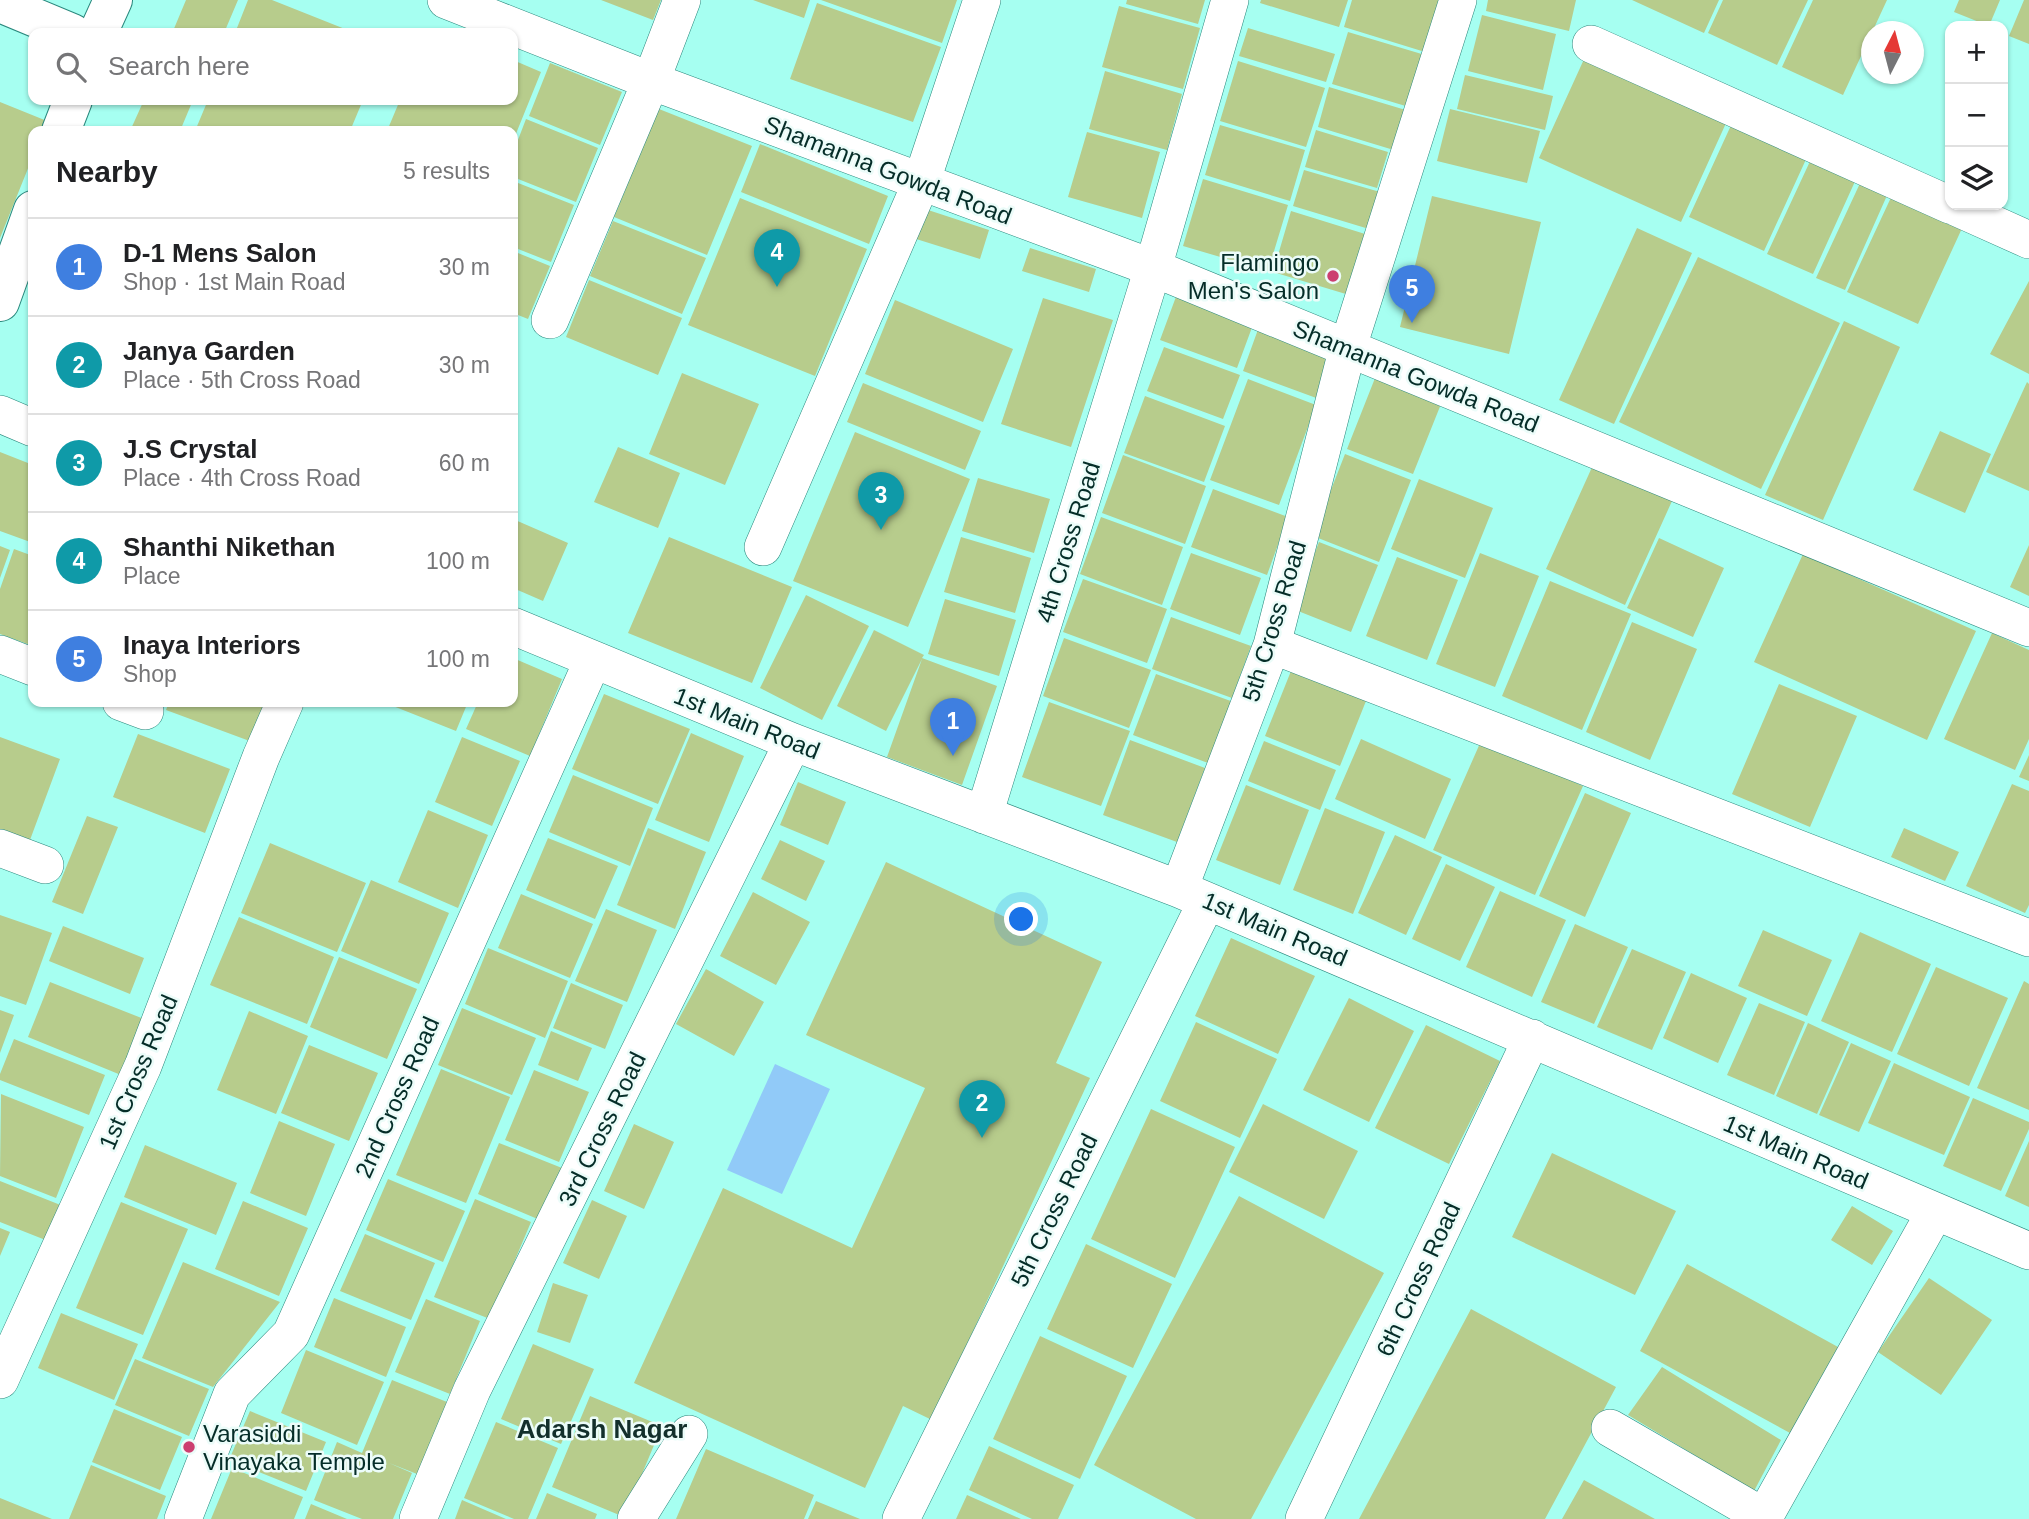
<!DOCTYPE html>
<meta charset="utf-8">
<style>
body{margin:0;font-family:Arial,sans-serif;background:#f6f6f6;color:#202124}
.controls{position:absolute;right:21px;top:21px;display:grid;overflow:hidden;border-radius:14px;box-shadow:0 2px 5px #0004}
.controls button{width:63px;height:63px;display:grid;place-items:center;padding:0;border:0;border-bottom:2px solid #e0e0e0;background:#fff;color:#202124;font:35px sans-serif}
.compass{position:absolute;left:1861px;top:21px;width:63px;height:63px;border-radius:50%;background:#fff;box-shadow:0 2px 5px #0004;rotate:6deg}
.you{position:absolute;left:1022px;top:920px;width:24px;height:24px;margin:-18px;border:5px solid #fff;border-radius:50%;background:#1a73e8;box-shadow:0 0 0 10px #1a73e833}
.badge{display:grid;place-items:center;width:46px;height:46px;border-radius:50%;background:#ea580c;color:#fff;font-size:23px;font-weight:700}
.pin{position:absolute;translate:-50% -58px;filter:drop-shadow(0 2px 4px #0008)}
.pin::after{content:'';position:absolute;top:37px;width:24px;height:21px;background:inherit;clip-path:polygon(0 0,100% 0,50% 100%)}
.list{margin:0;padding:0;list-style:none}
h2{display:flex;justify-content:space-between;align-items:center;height:91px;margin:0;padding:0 28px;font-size:30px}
h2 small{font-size:23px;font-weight:400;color:#757577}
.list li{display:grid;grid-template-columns:46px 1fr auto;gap:21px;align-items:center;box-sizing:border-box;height:98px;padding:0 28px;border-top:2px solid #e0e0e0}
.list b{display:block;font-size:26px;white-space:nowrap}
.list p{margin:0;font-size:23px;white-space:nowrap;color:#757577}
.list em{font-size:23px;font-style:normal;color:#757577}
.icon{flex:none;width:38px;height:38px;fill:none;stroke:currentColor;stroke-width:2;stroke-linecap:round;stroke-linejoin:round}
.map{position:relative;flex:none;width:2029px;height:1519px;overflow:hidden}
.search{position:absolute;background:#fff;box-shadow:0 2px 5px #0004;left:28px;top:28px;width:490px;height:77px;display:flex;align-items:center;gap:18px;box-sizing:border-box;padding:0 24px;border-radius:14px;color:#757577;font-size:26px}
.panel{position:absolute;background:#fff;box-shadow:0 2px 5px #0004;left:28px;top:126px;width:490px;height:581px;border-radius:14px}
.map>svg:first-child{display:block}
.water{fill:#91caf8}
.building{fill:#b7cc8c}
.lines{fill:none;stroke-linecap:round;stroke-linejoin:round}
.minor-casing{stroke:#2a887d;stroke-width:38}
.tertiary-casing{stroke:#2a887d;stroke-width:40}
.secondary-casing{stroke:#2a887d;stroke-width:40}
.minor{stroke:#fff;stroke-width:37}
.tertiary{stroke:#fff;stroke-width:38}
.secondary{stroke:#fff;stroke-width:38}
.poi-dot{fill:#cc3f70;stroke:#ecfcf9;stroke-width:2.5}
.labels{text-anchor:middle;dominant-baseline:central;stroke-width:5;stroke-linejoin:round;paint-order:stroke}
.street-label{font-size:24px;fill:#052d28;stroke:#ecfcf9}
.poi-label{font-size:24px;fill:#052d28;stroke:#ecfcf9;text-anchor:end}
.neighbourhood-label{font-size:26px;font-weight:bold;fill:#132f2b;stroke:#ecfcf9}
</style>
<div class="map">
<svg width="2029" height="1519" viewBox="0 0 2029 1519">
<rect width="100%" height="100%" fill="#a6fff1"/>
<path class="water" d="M 775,1064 L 830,1089 L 782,1194 L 727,1170 Z"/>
<path class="building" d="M 186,0 L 238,0 L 224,33 L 179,33 L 173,31 Z
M 248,0 L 272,0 L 355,33 L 235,33 Z
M 601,0 L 661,0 L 653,20 Z
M 753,0 L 810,0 L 804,18 Z
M 821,0 L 957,0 L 942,43 Z
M 1127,0 L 1205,0 L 1198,24 L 1126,4 Z
M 1261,0 L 1348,0 L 1339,27 L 1260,3 Z
M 1352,0 L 1441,0 L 1425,52 L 1344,27 Z
M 1488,0 L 1576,0 L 1569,31 L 1486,11 Z
M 1632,0 L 1719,0 L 1704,33 Z
M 1723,0 L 1808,0 L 1777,65 L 1708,33 Z
M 1813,0 L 1887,0 L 1843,95 L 1782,67 Z
M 1959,0 L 2000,0 L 1989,26 L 1954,12 Z
M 2024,0 L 2029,0 L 2029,44 L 2009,36 Z
M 817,3 L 941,47 L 913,122 L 790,79 Z
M 1119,6 L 1200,28 L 1183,89 L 1102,67 Z
M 1482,15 L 1556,34 L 1543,90 L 1468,71 Z
M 1248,28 L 1335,54 L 1326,82 L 1239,56 Z
M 1348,32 L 1425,55 L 1409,107 L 1332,84 Z
M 1585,57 L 1727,121 L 1681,222 L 1539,158 Z
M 513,60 L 541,72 L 513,141 L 513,131 L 387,131 L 400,100 L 513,100 Z
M 1238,61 L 1325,88 L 1306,147 L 1220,121 Z
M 550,63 L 622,92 L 600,145 L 529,116 Z
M 1105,71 L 1182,94 L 1167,150 L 1089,129 Z
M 1465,75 L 1553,96 L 1545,130 L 1457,109 Z
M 1329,87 L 1409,111 L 1397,151 L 1318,127 Z
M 144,100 L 193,100 L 180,131 L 130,131 Z
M 208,100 L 363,100 L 350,131 L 195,131 Z
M 0,102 L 47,121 L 43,131 L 33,131 L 33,156 L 0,238 Z
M 659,109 L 752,146 L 707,255 L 614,217 Z
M 1450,109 L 1540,131 L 1527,183 L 1437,161 Z
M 526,119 L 598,148 L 576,202 L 513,177 L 513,153 Z
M 1733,121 L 1808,155 L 1764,251 L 1689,217 Z
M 1220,125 L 1305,150 L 1290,201 L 1205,175 Z
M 1316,130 L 1388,152 L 1377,188 L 1305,167 Z
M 1087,132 L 1160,152 L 1142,218 L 1068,197 Z
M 760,144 L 888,196 L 869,244 L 741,192 Z
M 1812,157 L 1857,177 L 1813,274 L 1767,254 Z
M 1304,170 L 1380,192 L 1369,229 L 1293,206 Z
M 1203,179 L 1288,205 L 1268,271 L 1183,246 Z
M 1862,179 L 1889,191 L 1845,290 L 1816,278 Z
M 513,181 L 574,205 L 551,262 L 513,247 Z
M 1894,191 L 1964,224 L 1918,324 L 1847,292 Z
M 1432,196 L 1541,222 L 1509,354 L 1400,327 Z
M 740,198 L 867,249 L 815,376 L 688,325 Z
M 922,208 L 989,230 L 980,259 L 913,238 Z
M 1291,211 L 1378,238 L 1359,298 L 1273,272 Z
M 613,221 L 706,258 L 682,314 L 590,276 Z
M 1637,228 L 1692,253 L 1614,424 L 1559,400 Z
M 1030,248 L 1096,269 L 1089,292 L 1022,271 Z
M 513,251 L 550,266 L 528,319 L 513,313 Z
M 1698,257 L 1840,323 L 1761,489 L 1619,422 Z
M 589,280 L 682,318 L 658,375 L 566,337 Z
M 2029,281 L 2029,374 L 1990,354 Z
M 1177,294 L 1254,322 L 1237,368 L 1160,340 Z
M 1043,298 L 1113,320 L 1071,447 L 1001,424 Z
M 895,300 L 1013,349 L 983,422 L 865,374 Z
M 1844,321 L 1900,347 L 1823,520 L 1765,495 Z
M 1260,324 L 1337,352 L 1319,399 L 1243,371 Z
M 1164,347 L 1240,375 L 1223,419 L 1147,391 Z
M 1379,368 L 1445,394 L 1413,474 L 1347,449 Z
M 682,373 L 759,404 L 725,485 L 649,454 Z
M 1248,379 L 1316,405 L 1279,505 L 1210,480 Z
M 2027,382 L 2029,384 L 2029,491 L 1986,472 Z
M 863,383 L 981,431 L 965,470 L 847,422 Z
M 1145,396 L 1225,426 L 1204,482 L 1124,453 Z
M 1940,431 L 1991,454 L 1965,513 L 1913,490 Z
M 855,432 L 970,479 L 908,627 L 793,581 Z
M 618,447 L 680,473 L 658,528 L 594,502 Z
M 0,452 L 33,465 L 33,543 L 0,531 Z
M 1345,454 L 1411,480 L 1379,562 L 1313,536 Z
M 1123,455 L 1206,486 L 1185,544 L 1102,513 Z
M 1593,465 L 1672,501 L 1625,605 L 1546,569 Z
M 978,478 L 1050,499 L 1034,553 L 962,531 Z
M 1419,479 L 1493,508 L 1465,578 L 1391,549 Z
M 1213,489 L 1288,517 L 1267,575 L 1191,547 Z
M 1101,517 L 1183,547 L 1162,605 L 1080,574 Z
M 513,519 L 568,543 L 543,601 L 513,588 Z
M 669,537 L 792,587 L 752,683 L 628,633 Z
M 961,537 L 1031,558 L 1015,613 L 944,592 Z
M 1659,538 L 1724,568 L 1693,637 L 1627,608 Z
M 1319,542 L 1378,565 L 1351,632 L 1293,609 Z
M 2029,545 L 2029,596 L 2010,587 Z
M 0,546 L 10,550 L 0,578 Z
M 14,549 L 33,556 L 33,646 L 0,634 L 0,589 Z
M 1191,553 L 1261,578 L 1240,635 L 1170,609 Z
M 1480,553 L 1539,576 L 1495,687 L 1436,664 Z
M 1803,554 L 1976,631 L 1927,740 L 1754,662 Z
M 1397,557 L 1458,580 L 1427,660 L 1366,636 Z
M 1083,579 L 1167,609 L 1147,663 L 1063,632 Z
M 1550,581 L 1631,614 L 1582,730 L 1502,696 Z
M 806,595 L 869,626 L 822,720 L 760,688 Z
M 945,599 L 1016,620 L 999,676 L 928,654 Z
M 1171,617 L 1251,646 L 1232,698 L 1152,669 Z
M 1632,622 L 1697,649 L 1650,760 L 1586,732 Z
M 874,630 L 924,655 L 922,658 L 997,686 L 962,785 L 887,757 L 922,659 L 886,731 L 837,706 Z
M 1992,633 L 2029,650 L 2029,739 L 2015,770 L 1944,739 Z
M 1064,638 L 1151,670 L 1129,728 L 1043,696 Z
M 513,658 L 562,679 L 530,756 L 466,729 L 478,702 L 513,702 Z
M 1293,666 L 1368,696 L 1340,766 L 1265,736 Z
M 1156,674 L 1239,704 L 1216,766 L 1133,735 Z
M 1779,684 L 1857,716 L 1810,827 L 1732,794 Z
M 604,694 L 690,729 L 658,804 L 572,769 Z
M 169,702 L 271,702 L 255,743 L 166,710 Z
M 395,702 L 468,702 L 456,731 L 393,706 Z
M 1049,702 L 1130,731 L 1101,806 L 1022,777 Z
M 691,733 L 744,756 L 709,842 L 655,820 Z
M 138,734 L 230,769 L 205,833 L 113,797 Z
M 0,737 L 60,759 L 30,840 L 0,829 Z
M 462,737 L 520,761 L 492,826 L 435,802 Z
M 1361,739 L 1451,779 L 1425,839 L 1335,799 Z
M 1130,740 L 1205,768 L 1177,842 L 1103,815 Z
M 1264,741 L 1336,770 L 1320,810 L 1248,781 Z
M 1481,741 L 1583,786 L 1535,895 L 1433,850 Z
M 2029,755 L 2029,781 L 2019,777 Z
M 573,775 L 653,808 L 630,866 L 549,832 Z
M 798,782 L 846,802 L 828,845 L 780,825 Z
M 2012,784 L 2029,791 L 2029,905 L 2025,913 L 1966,886 Z
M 1246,785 L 1309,810 L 1280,885 L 1216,860 Z
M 1585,793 L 1631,813 L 1585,917 L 1539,896 Z
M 1325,808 L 1385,832 L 1353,914 L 1293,890 Z
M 428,810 L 488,835 L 458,908 L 398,882 Z
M 87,816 L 118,827 L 83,914 L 52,902 Z
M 648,828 L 706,852 L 675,929 L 617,905 Z
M 1904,828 L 1959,852 L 1945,881 L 1891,857 Z
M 1395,835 L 1442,857 L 1406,935 L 1358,913 Z
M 548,838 L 618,866 L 595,919 L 526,890 Z
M 780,840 L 825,861 L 806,901 L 761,879 Z
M 270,843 L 366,883 L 337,952 L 241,913 Z
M 886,862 L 1102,962 L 1056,1063 L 1090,1078 L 932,1420 L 903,1406 L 865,1488 L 634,1383 L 723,1188 L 852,1248 L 925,1088 L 806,1035 Z
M 1446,864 L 1495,887 L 1460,961 L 1412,939 Z
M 371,880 L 449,913 L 419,984 L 341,951 Z
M 1500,891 L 1566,920 L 1532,997 L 1466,967 Z
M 753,892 L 810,922 L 776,985 L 720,956 Z
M 521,894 L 593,924 L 570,978 L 498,948 Z
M 606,909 L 657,930 L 627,1002 L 575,981 Z
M 0,915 L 52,933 L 26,1005 L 0,996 Z
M 239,917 L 334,957 L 307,1024 L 210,985 Z
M 1575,924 L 1628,947 L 1594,1024 L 1541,1002 Z
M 63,926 L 144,958 L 130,994 L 49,961 Z
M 1763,930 L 1832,960 L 1807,1016 L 1738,986 Z
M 1860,932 L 1931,964 L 1892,1052 L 1821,1021 Z
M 1231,938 L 1315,976 L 1278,1054 L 1195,1016 Z
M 488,948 L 568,981 L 545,1038 L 465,1004 Z
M 1632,949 L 1686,972 L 1652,1050 L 1597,1027 Z
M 339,957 L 417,989 L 387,1059 L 310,1027 Z
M 1936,967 L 2008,998 L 1969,1086 L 1897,1054 Z
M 706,969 L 764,1002 L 734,1056 L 676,1024 Z
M 1691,973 L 1747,998 L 1718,1063 L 1663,1038 Z
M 2024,981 L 2029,984 L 2029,1110 L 1977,1088 Z
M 50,982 L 144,1019 L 121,1075 L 28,1037 Z
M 571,983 L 623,1005 L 605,1049 L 553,1028 Z
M 1349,998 L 1414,1031 L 1369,1122 L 1303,1090 Z
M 1759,1003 L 1805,1022 L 1774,1095 L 1727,1075 Z
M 462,1008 L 536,1038 L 512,1095 L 438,1065 Z
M 0,1010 L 14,1015 L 0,1053 Z
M 249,1011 L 308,1036 L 276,1114 L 217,1090 Z
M 1196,1022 L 1277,1059 L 1240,1138 L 1160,1101 Z
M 1808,1023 L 1849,1042 L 1817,1114 L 1776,1096 Z
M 1426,1025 L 1500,1061 L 1449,1164 L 1375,1128 Z
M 551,1031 L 592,1048 L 578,1081 L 538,1065 Z
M 14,1039 L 105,1075 L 89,1115 L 0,1080 L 0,1074 Z
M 1851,1043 L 1891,1061 L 1859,1132 L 1819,1115 Z
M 309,1045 L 378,1073 L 349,1141 L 281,1113 Z
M 1894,1063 L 1970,1097 L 1944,1155 L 1868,1123 Z
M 441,1069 L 510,1097 L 466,1203 L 396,1175 Z
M 534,1070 L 589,1092 L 559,1162 L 505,1140 Z
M 1,1094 L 84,1127 L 56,1198 L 0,1176 Z
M 1973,1098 L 2029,1122 L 2029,1129 L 2001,1191 L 1943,1166 Z
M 1263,1104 L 1358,1151 L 1324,1219 L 1229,1172 Z
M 1151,1109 L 1235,1147 L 1175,1278 L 1091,1239 Z
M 279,1121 L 335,1144 L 306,1216 L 250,1193 Z
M 634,1124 L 674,1142 L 644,1209 L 604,1191 Z
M 2029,1141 L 2029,1207 L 2005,1196 Z
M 499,1143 L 562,1168 L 540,1220 L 478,1194 Z
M 145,1145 L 237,1183 L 216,1235 L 124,1197 Z
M 1552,1153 L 1676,1211 L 1635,1295 L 1512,1237 Z
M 388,1179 L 465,1211 L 443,1262 L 366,1230 Z
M 0,1181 L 63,1206 L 48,1241 L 0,1222 Z
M 1239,1196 L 1384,1273 L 1251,1519 L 1196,1519 L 1094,1465 Z
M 475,1199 L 531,1222 L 490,1319 L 434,1297 Z
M 592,1200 L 627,1216 L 599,1279 L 563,1263 Z
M 243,1201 L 308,1228 L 279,1296 L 215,1269 Z
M 121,1202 L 188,1229 L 143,1335 L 76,1308 Z
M 1852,1206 L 1893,1231 L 1872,1265 L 1831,1240 Z
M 0,1228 L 10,1232 L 0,1256 Z
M 365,1234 L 435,1263 L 411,1320 L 340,1291 Z
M 1086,1244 L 1172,1284 L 1133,1368 L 1047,1329 Z
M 183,1262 L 280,1302 L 213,1387 L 142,1358 Z
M 1687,1264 L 1838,1347 L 1790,1433 L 1640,1351 Z
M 1929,1278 L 1992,1320 L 1941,1395 L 1878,1352 Z
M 553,1283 L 588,1295 L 570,1343 L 537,1332 Z
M 334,1298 L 406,1327 L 386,1377 L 314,1347 Z
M 426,1299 L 480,1321 L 450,1394 L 395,1372 Z
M 1471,1309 L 1616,1387 L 1545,1519 L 1359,1519 Z
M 61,1313 L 138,1344 L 114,1400 L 38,1368 Z
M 1040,1336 L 1127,1376 L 1080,1479 L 993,1439 Z
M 533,1344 L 594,1369 L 561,1444 L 501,1419 Z
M 306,1350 L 384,1382 L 357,1445 L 281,1413 Z
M 135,1359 L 209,1389 L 189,1436 L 115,1405 Z
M 1662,1367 L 1781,1440 L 1754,1491 L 1628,1415 Z
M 392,1380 L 447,1402 L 417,1474 L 389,1463 L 412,1473 L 393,1519 L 362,1519 L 314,1500 L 337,1442 L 362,1453 Z
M 590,1396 L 662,1426 L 624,1517 L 552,1487 Z
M 114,1409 L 182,1437 L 160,1490 L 92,1462 Z
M 250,1411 L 326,1442 L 306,1491 L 229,1460 Z
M 496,1422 L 558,1448 L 528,1519 L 514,1519 L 464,1498 Z
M 989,1446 L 1074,1485 L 1058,1519 L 1032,1519 L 969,1490 Z
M 706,1449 L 814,1495 L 804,1519 L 676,1519 Z
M 91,1465 L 166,1496 L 157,1519 L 69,1519 Z
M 232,1468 L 303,1497 L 294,1519 L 211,1519 Z
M 1584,1480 L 1655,1519 L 1562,1519 Z
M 547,1493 L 597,1514 L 595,1519 L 536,1519 Z
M 967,1495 L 1021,1519 L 956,1519 Z
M 0,1498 L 52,1519 L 0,1519 Z
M 462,1500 L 506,1519 L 455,1519 Z
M 816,1501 L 860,1519 L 808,1519 Z
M 311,1504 L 347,1519 L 305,1519 Z"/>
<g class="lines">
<g class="minor-casing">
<path id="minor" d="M 446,0 L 651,81 L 1153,268 L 2029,628
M 1591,44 L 1950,205
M 1951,205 L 2029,240
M 550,320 L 651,81 L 682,0
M 0,414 L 33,428
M 763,547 L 921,183 L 982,0
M 513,626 L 793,742 L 1179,889 L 2029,1251
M 1272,645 L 2029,938
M 0,654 L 33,667
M 121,702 L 145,711
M 984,815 L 1153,268 L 1230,0
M 0,848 L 45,865
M 1179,889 L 1272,645 L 1348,347 L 1458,0
M 0,1380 L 143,1066 L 261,757 L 285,702
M 1610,1428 L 1764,1517
M 183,1519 L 232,1394 L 291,1334 L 593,660
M 418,1519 L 472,1390 L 793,742
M 636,1519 L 689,1434
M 901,1519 L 1207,901
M 1304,1519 L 1532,1038
M 1763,1519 L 1935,1212"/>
</g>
<g class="tertiary-casing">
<path id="tertiary" d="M 0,3 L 72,33"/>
</g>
<g class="secondary-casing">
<path id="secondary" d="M 98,33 L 113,0
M 61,131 L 73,100
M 0,302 L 33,210"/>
</g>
<use href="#minor" class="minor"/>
<use href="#tertiary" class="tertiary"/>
<use href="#secondary" class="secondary"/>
</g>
<g class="poi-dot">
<circle cx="1333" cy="276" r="7"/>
<circle cx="189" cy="1447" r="7"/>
</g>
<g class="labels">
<g class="street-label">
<text transform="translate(888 170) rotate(21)">Shamanna Gowda Road</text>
<text transform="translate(1416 376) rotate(22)">Shamanna Gowda Road</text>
<text transform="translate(1068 542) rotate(-73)">4th Cross Road</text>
<text transform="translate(1274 621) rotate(-73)">5th Cross Road</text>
<text transform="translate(747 723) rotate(22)">1st Main Road</text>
<text transform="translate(1275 929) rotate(23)">1st Main Road</text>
<text transform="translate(138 1072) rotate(-67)">1st Cross Road</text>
<text transform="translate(397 1097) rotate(-66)">2nd Cross Road</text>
<text transform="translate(602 1129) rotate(-64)">3rd Cross Road</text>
<text transform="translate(1796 1152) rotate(23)">1st Main Road</text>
<text transform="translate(1054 1210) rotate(-64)">5th Cross Road</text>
<text transform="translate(1418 1279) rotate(-65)">6th Cross Road</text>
</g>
<g class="poi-label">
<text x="1319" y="262">Flamingo<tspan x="1319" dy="28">Men's Salon</tspan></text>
<text x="203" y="1433" text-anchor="start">Varasiddi<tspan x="203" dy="28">Vinayaka Temple</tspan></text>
</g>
<g class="neighbourhood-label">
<text x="602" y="1429">Adarsh Nagar</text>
</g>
</g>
</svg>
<div class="controls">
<button>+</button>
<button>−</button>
<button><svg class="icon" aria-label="layers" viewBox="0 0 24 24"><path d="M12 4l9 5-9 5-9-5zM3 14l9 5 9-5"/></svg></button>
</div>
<svg class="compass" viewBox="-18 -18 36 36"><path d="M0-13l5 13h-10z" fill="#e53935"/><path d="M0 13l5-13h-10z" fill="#757577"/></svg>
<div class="you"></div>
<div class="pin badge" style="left:953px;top:756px;background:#3f7fe0">1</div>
<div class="pin badge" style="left:982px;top:1138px;background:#0f9aa8">2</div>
<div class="pin badge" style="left:881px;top:530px;background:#0f9aa8">3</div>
<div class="pin badge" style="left:777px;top:287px;background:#0f9aa8">4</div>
<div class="pin badge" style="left:1412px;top:323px;background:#3f7fe0">5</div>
<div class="search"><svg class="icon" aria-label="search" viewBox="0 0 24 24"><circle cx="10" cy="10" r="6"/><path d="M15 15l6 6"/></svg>Search here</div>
<section class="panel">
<h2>Nearby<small>5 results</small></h2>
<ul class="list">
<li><span class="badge" style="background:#3f7fe0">1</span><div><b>D-1 Mens Salon</b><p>Shop · 1st Main Road</p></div><em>30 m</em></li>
<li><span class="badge" style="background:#0f9aa8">2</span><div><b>Janya Garden</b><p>Place · 5th Cross Road</p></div><em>30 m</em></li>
<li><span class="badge" style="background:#0f9aa8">3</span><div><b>J.S Crystal</b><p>Place · 4th Cross Road</p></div><em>60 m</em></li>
<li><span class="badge" style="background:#0f9aa8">4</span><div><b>Shanthi Nikethan</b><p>Place</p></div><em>100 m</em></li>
<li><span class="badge" style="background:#3f7fe0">5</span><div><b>Inaya Interiors</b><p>Shop</p></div><em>100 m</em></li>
</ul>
</section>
</div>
